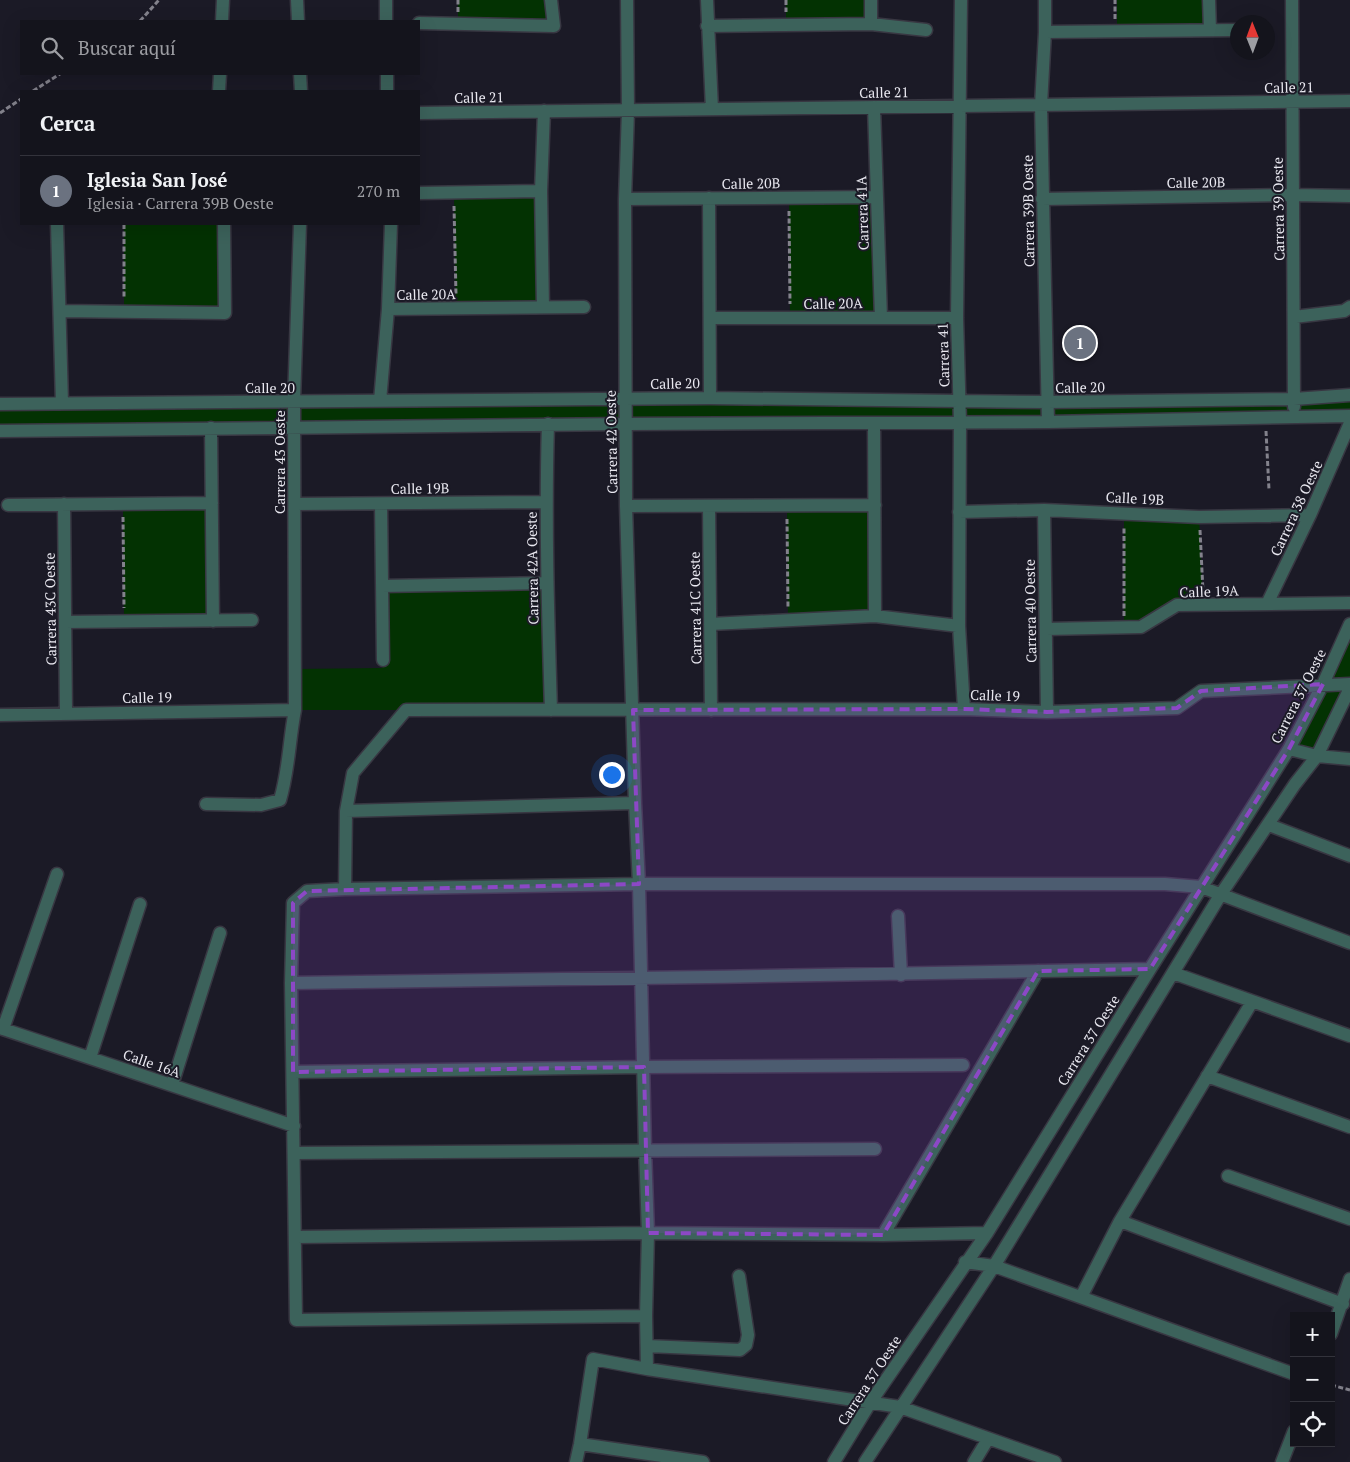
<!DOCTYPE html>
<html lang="es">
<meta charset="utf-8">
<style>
body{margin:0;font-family:"PT Serif",serif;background:#212129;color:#f1f3f6}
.controls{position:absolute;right:15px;bottom:15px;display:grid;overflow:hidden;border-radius:0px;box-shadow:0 5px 20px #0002}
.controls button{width:45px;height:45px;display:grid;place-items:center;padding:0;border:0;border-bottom:1px solid #33333b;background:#14141c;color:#f1f3f6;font:25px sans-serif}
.compass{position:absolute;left:1230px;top:15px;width:45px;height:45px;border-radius:50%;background:#14141c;box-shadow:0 5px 20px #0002;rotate:359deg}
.you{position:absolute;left:611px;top:774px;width:18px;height:18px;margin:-12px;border:4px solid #fff;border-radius:50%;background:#1a73e8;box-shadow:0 0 0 8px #1a73e833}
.badge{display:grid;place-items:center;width:32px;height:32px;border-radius:50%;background:#b45309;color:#fff;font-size:16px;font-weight:700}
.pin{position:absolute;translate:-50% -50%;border:2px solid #fff;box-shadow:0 1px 5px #0006}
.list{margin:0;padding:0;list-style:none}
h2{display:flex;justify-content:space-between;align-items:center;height:65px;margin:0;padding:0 20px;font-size:21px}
h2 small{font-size:16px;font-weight:400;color:#9d9ea3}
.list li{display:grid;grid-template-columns:32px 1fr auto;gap:15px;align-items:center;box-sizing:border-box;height:70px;padding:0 20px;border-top:1px solid #33333b}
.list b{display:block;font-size:19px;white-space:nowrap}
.list p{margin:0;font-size:16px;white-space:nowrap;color:#9d9ea3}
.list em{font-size:16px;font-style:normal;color:#9d9ea3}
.icon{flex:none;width:28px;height:28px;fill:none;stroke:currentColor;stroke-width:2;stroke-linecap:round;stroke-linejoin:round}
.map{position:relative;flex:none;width:1350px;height:1462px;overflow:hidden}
.search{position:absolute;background:#14141c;box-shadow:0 5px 20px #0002;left:20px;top:20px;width:400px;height:55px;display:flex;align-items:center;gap:12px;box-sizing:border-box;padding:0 18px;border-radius:0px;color:#9d9ea3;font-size:19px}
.panel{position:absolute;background:#14141c;box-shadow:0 5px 20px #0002;left:20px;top:90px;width:400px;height:135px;border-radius:0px}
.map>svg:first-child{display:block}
.green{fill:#033202}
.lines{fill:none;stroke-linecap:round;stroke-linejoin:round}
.minor-casing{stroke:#383742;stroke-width:15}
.path{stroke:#83828c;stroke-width:3;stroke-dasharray:5 2.5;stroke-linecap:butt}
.minor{stroke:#3c625b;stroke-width:12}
.marked{fill:#8c48c6;fill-opacity:0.2;stroke:#8c48c6;stroke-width:4;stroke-dasharray:10 6;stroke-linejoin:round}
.labels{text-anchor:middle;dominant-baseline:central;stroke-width:4;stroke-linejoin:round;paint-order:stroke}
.street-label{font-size:14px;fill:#e9e8f0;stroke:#1b1a26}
</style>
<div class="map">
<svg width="1350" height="1462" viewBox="0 0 1350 1462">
<rect width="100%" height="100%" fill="#1b1a26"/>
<path class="green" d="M 458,0 L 551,0 L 554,26 L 458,24 Z
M 786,0 L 871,0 L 871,24 L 786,26 Z
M 1117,0 L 1207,0 L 1208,28 L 1117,29 Z
M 541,191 L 543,307 L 456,308 L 454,193 Z
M 877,197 L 881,318 L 790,319 L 789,198 Z
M 124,224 L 224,224 L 225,313 L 124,311 Z
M 1350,395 L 1350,416 L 0,431 L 0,404 Z
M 212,503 L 213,621 L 124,621 L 123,504 Z
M 787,505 L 875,505 L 875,616 L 788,620 Z
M 1124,512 L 1199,517 L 1203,605 L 1177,605 L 1141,627 L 1124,627 Z
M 546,583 L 551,710 L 295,710 L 295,669 L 382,668 L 382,586 Z
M 1350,624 L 1350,688 L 1317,756 L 1289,749 Z"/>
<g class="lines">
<g class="minor-casing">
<path id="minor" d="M 297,0 L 298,21
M 627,0 L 628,111 L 625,199 L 626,506 L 635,803 L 639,884 L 645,1149 L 648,1233 L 646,1316 L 647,1369
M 707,0 L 712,109
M 871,0 L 871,24
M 961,0 L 957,318 L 960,422 L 959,626 L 964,709
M 1045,0 L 1045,32 L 1041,105 L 1048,422
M 1209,0 L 1210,30
M 1292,0 L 1294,407
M 222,21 L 223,0
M 386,21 L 386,0
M 419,23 L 554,26 L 551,0
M 707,26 L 871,24 L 926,30
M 1045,32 L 1238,30
M 300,74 L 301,91
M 387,74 L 387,91
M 219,91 L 220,74
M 874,107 L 881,318
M 419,113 L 1350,101
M 419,193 L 541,191
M 709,198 L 710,398
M 625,199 L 877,197
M 1042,199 L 1292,195 L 1350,196
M 57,224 L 62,403
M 543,307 L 541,191 L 544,111
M 388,309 L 584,307
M 60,311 L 225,313 L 224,224
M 1294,317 L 1344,311 L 1350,307
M 710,318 L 957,318
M 380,401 L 388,309 L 391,224
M 0,404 L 710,398 L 1047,402 L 1294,399 L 1350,395
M 874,423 L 875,616
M 548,424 C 545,520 548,615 551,710
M 211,428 L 213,621
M 0,431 L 626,424 L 1048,422 L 1350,416
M 64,504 L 66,714
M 295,504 L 546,502
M 381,504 L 383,660
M 8,505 L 212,503
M 626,506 L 875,505
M 709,506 L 711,710
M 1044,510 L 1047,712
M 959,512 L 1044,510 L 1199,517 L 1310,515
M 382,586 L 546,583
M 1267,604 L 1310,515 L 1350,423
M 65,622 L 252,620
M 710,624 L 875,616 L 959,626
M 1046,629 L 1141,627 L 1177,605 L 1350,603
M 0,715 L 295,710
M 1289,749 L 1317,756 L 1350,759
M 206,804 L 261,805 L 280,800 C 289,770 289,740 295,710 L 294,401 L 300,224
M 346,811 L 635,803
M 1269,825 L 1350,856
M 345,889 L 346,811 L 353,773 L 406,710 L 964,709 L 1047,712 L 1177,708 L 1201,691 L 1350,684
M 898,916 L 901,975
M 1173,973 L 1350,1036
M 291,983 C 577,978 864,976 1150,969
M 0,1028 L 294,1126
M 3,1029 L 57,874
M 90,1058 L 140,904
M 293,1072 L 644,1067 L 963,1065
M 1207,1076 L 1350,1127
M 172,1085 L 220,933
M 295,1153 L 875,1149
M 1228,1176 L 1350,1219
M 1120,1221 L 1343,1304
M 883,1235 L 1038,971
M 296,1237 L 648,1233 L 883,1235 L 987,1233
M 965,1262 L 994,1266 L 1294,1374
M 1081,1297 L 1120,1221 L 1252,1002
M 646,1316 L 296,1320 L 291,983 L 293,903 L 307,891 L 345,889 L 639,884 L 1165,884 L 1201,887 L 1350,943
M 1331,1334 L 1350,1279
M 647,1346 L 740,1350 L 746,1345 L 748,1335 L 739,1276
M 580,1444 L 703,1462
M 576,1462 L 580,1444 L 593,1359 L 647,1369 L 900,1407 L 1055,1462
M 834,1462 L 870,1403 L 987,1233 L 1150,969 L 1289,749 L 1323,684 L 1350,624
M 865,1462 L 994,1266 L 1221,894 L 1295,784 L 1317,756 L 1350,688
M 974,1462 L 988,1439
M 1282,1462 L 1294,1431"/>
</g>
<path class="path" d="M 786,0 L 786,12
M 458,12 L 458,0
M 1115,19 L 1115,0
M 140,21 L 159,0
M 33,91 L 60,74
M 0,113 L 21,99
M 454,206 L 456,295
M 789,211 L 790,304
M 124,224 L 124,298
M 1266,431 L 1269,490
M 123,517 L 124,608
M 787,519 L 788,607
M 1200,530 L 1203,592
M 1124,616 L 1124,527
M 1331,1385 L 1350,1390"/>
<use href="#minor" class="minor"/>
</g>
<path class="marked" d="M 1323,684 L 1289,749 L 1150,969 L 1038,971 L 883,1235 L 648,1233 L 644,1067 L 293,1072 L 293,903 L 307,891 L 639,884 L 633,710 L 964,709 L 1047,712 L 1177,708 L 1201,691 Z"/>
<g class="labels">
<g class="street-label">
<text transform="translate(1289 87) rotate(-1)">Calle 21</text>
<text transform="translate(884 92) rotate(-1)">Calle 21</text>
<text transform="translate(479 97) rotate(-1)">Calle 21</text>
<text transform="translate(1196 182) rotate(-1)">Calle 20B</text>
<text transform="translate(751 183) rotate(-1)">Calle 20B</text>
<text transform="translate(1278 209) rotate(-91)">Carrera 39 Oeste</text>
<text transform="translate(1028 211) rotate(-91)">Carrera 39B Oeste</text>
<text transform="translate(862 213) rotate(-92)">Carrera 41A</text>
<text transform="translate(426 294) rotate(-1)">Calle 20A</text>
<text transform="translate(833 303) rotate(-1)">Calle 20A</text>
<text transform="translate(943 355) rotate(-92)">Carrera 41</text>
<text transform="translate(675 383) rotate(-1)">Calle 20</text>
<text x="270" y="387">Calle 20</text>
<text transform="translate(1080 387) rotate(-1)">Calle 20</text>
<text transform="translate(611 442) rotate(-91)">Carrera 42 Oeste</text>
<text transform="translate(279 462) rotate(-90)">Carrera 43 Oeste</text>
<text transform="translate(420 488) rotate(-1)">Calle 19B</text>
<text transform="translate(1135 498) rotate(3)">Calle 19B</text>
<text transform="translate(1296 508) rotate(-65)">Carrera 38 Oeste</text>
<text transform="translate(532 568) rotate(-91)">Carrera 42A Oeste</text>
<text transform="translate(1209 591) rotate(-2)">Calle 19A</text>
<text transform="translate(695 608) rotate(-91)">Carrera 41C Oeste</text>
<text transform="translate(50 609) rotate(-91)">Carrera 43C Oeste</text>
<text transform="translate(1030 611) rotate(-91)">Carrera 40 Oeste</text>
<text transform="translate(995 695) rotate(2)">Calle 19</text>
<text transform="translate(1298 696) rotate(-63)">Carrera 37 Oeste</text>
<text transform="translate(147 697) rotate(-1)">Calle 19</text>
<text transform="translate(1088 1040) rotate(-58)">Carrera 37 Oeste</text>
<text transform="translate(152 1063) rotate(19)">Calle 16A</text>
<text transform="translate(869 1380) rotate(-57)">Carrera 37 Oeste</text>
</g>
</g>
</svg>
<div class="controls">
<button>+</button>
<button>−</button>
<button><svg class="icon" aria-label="locate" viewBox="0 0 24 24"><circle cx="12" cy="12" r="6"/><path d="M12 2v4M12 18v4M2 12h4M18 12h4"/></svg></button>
</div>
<svg class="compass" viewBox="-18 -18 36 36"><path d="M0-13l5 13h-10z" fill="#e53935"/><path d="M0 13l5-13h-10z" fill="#9d9ea3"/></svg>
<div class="you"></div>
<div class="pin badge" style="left:1080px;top:343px;background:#6b7280">1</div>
<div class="search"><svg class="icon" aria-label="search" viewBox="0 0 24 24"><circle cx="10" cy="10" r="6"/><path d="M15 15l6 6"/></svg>Buscar aquí</div>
<section class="panel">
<h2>Cerca<small></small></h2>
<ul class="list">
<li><span class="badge" style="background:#6b7280">1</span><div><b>Iglesia San José</b><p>Iglesia · Carrera 39B Oeste</p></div><em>270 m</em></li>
</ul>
</section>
</div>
